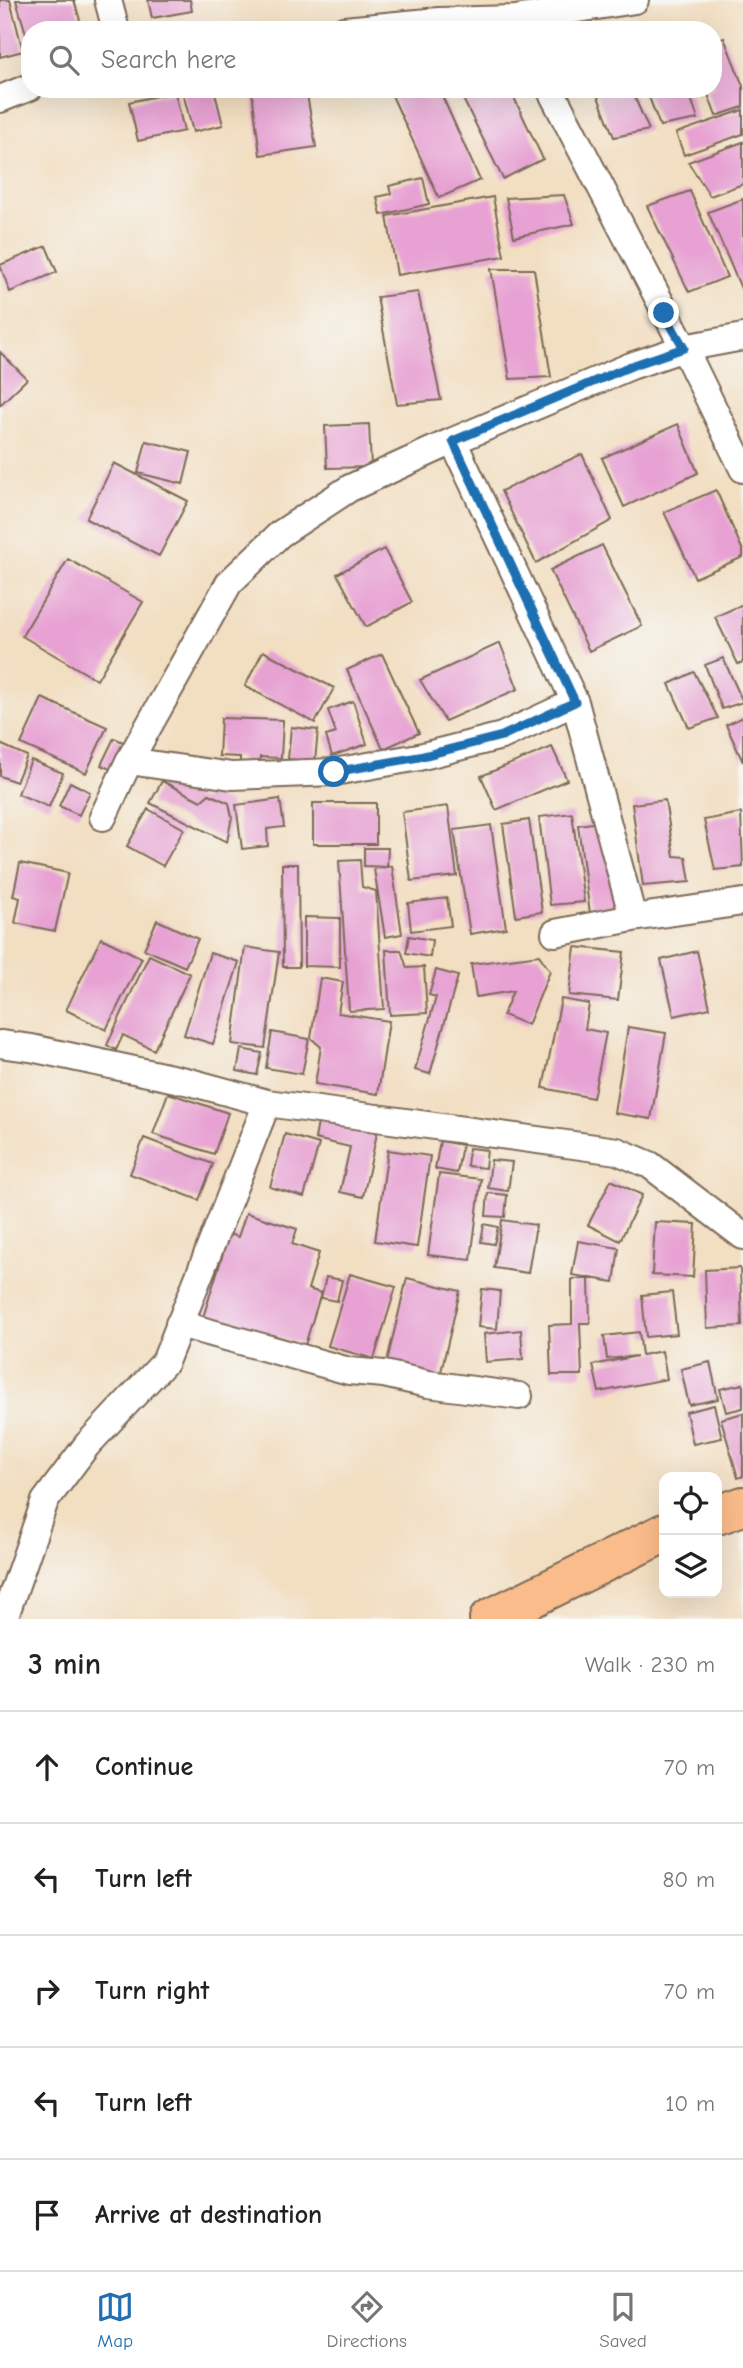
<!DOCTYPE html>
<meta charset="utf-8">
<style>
body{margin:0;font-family:"Comic Neue",sans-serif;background:#f6f6f6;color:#222}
.controls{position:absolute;right:21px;bottom:21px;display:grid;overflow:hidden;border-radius:14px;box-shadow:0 7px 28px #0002}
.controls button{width:63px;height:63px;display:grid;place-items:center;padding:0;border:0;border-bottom:2px solid #e0e0e0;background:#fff;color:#222;font:35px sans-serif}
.stop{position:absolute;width:21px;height:21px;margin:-16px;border:5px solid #1f6fb2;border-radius:50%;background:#fff}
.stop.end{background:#1f6fb2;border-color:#fff;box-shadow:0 2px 7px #0008}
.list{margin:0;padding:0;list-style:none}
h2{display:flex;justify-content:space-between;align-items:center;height:91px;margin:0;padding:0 28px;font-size:30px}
h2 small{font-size:23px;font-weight:400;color:#767676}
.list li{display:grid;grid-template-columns:46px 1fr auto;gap:21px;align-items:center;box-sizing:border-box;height:112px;padding:0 28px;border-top:2px solid #e0e0e0}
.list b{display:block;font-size:26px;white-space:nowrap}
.list em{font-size:23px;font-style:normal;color:#767676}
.icon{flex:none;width:38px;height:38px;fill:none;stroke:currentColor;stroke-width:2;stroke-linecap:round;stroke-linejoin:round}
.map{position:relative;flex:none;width:743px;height:1619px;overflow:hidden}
.search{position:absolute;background:#fff;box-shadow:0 7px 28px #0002;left:21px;right:21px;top:21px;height:77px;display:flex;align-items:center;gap:18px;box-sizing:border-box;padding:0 24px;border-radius:28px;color:#767676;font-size:26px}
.sheet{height:651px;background:#fff}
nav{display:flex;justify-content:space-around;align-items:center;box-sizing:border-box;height:98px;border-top:2px solid #e0e0e0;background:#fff;font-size:19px;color:#767676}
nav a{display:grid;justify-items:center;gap:4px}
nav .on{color:#1f6fb2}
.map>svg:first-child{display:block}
.building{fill:#e7a1d3}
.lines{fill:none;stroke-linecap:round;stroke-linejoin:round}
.street-casing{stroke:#7b6957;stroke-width:30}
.primary-casing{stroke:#7b6957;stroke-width:42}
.street{stroke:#fff;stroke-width:26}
.primary{stroke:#fabc8b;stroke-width:38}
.route{stroke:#1f6fb2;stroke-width:9}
</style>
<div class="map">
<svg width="743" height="1619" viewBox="0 0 743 1619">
<rect width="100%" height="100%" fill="#f6f6f2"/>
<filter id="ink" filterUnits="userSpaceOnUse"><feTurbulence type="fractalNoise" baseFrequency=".0143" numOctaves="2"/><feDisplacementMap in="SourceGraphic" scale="14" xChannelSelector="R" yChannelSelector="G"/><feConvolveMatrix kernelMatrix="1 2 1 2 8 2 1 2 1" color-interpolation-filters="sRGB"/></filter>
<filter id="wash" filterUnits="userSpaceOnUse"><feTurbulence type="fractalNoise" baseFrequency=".00686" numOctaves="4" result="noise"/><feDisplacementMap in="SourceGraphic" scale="28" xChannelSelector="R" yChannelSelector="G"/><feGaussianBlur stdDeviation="1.57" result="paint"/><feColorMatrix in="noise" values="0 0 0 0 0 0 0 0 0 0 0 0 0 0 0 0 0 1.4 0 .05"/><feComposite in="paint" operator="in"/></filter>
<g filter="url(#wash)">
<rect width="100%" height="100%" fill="#f2dec1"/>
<g id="blocks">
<path class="building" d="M 0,0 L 10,0 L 23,51 L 0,57 Z
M 16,0 L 74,0 L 82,27 L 74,30 L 30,30 L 29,44 Z
M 148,0 L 190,0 L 192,11 L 152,18 Z
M 724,38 L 743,86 L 743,107 L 716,116 L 706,89 L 713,89 L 713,41 Z
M 182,89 L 214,89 L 223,125 L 193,132 Z
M 266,89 L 306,89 L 316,147 L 260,155 L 252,92 Z
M 389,89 L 439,89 L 480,180 L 439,198 Z
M 458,89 L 510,89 L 543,159 L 503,179 Z
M 595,89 L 631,89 L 649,130 L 614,137 Z
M 646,89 L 688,89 L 698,119 L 660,126 Z
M 175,92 L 184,131 L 138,141 L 129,102 Z
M 743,110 L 743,134 L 684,155 L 676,133 Z
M 743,142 L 743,184 L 710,196 L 688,162 Z
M 423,178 L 429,204 L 381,215 L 377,197 L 391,194 L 389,186 Z
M 690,191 L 727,277 L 689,292 L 647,206 Z
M 564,195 L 574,224 L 514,237 L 506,198 Z
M 493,197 L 504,256 L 397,275 L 387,216 Z
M 743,199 L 743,293 L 708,212 Z
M 46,246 L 57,272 L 10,292 L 0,265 Z
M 491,269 L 534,269 L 551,377 L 510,379 Z
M 418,292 L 441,400 L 397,404 L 377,297 Z
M 0,352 L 27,379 L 0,405 Z
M 369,424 L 371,467 L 327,468 L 325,426 Z
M 678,424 L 698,473 L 624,507 L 602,458 Z
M 146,441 L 191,452 L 183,484 L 138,473 Z
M 582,454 L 612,520 L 536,563 L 501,491 Z
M 114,463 L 188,501 L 159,556 L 86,519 Z
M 716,490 L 743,551 L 743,557 L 695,578 L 664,512 Z
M 602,545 L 642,626 L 589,651 L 550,570 Z
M 384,549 L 412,602 L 366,627 L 337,574 Z
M 68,559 L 143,602 L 97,680 L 22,636 Z
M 743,604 L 743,662 L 738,664 L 715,617 Z
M 500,643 L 518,689 L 445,721 L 420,680 Z
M 263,651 L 334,688 L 315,723 L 245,686 Z
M 382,654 L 419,733 L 383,749 L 347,670 Z
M 723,658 L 743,702 L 722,709 L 705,665 Z
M 694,672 L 718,718 L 689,728 L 669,684 Z
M 42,698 L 107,727 L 86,773 L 21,744 Z
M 353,701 L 367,744 L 332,756 L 326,736 L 336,733 L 328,710 Z
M 743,717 L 743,762 L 726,725 Z
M 221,718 L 283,720 L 281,758 L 260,757 L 259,772 L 240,771 L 240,757 L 219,756 Z
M 291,727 L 318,730 L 315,762 L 288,759 Z
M 114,738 L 132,746 L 119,773 L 101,765 Z
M 0,744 L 27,756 L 16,782 L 0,776 Z
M 552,747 L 567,780 L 496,810 L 481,776 Z
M 31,760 L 63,773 L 49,807 L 18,794 Z
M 162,781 L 201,801 L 209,794 L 229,803 L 232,817 L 227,842 L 150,803 Z
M 70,782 L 90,792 L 79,815 L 59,806 Z
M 280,799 L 284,827 L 267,829 L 268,846 L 242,849 L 236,805 Z
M 665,800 L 674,856 L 686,857 L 690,882 L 643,886 L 632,804 Z
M 313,803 L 376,803 L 376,844 L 313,844 Z
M 448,806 L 457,876 L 411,881 L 402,812 Z
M 148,809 L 184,829 L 163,866 L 127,846 Z
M 572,813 L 584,902 L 550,905 L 539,817 Z
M 741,813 L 743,867 L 715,870 L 704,820 Z
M 529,820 L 542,912 L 516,916 L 503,824 Z
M 607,821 L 619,917 L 591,921 L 578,825 Z
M 491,825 L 506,928 L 470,934 L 454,830 Z
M 364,848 L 388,848 L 387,867 L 364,866 Z
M 360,860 L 362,887 L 376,891 L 384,1009 L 349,1011 L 339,861 Z
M 20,863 L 68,873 L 55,931 L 15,923 L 20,898 L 13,896 Z
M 282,864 L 298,864 L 299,967 L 283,967 Z
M 392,866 L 402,934 L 385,937 L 374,869 Z
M 447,898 L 451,926 L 411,931 L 408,903 Z
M 304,917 L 340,918 L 340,967 L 304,966 Z
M 157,920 L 198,939 L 185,967 L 144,949 Z
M 409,936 L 432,940 L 430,957 L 406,953 Z
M 101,938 L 142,958 L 106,1030 L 66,1010 Z
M 245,947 L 279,952 L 265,1048 L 232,1044 Z
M 575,947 L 624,952 L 618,1000 L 569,995 Z
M 386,950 L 401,950 L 407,968 L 424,967 L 427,1013 L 390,1015 Z
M 697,951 L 710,1008 L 674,1016 L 661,960 Z
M 210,953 L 239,962 L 213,1044 L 184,1035 Z
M 149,955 L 190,974 L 154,1050 L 123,1035 L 116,1050 L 107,1045 Z
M 539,955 L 550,971 L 528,1025 L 503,1015 L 513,991 L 476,997 L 471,964 Z
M 436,970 L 458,976 L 430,1074 L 415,1070 L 436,997 L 429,995 Z
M 320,978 L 343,982 L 338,1013 L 389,1021 L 378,1094 L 315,1084 L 321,1047 L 311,1038 Z
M 561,999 L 589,1004 L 585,1029 L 606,1033 L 593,1098 L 543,1088 Z
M 628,1027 L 666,1033 L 651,1119 L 614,1113 Z
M 272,1032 L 309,1039 L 302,1074 L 266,1068 Z
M 241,1049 L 262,1053 L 257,1075 L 237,1071 Z
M 168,1093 L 228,1113 L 214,1154 L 153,1134 Z
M 319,1117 L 378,1129 L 363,1197 L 340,1192 L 350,1147 L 315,1139 Z
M 285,1134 L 319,1144 L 304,1197 L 270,1187 Z
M 144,1138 L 213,1164 L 199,1200 L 130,1174 Z
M 440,1141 L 462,1145 L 457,1173 L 435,1169 Z
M 469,1148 L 487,1150 L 485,1168 L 467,1166 Z
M 388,1150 L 430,1156 L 417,1247 L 375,1241 Z
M 491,1160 L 512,1162 L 508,1191 L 488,1188 Z
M 439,1174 L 481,1179 L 471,1260 L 428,1255 Z
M 611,1180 L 642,1195 L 620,1241 L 588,1225 Z
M 488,1193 L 507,1195 L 505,1217 L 486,1216 Z
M 246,1213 L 297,1229 L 292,1244 L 319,1253 L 308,1289 L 321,1293 L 305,1345 L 272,1335 L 266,1344 L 201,1324 L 229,1234 L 238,1237 Z
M 502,1220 L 536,1225 L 528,1273 L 494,1268 Z
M 655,1222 L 696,1224 L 693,1277 L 652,1275 Z
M 484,1224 L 498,1227 L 494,1244 L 481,1242 Z
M 578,1241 L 619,1248 L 614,1282 L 572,1275 Z
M 740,1268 L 742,1326 L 707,1328 L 705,1270 Z
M 350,1274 L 396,1287 L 374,1359 L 328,1346 Z
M 326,1277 L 342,1280 L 337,1301 L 321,1298 Z
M 407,1278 L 460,1291 L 440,1376 L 384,1374 Z
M 572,1279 L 589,1279 L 590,1323 L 580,1323 L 582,1375 L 551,1375 L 549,1325 L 572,1324 Z
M 482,1289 L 500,1291 L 497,1329 L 478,1327 Z
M 672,1292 L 677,1334 L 646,1337 L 642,1295 Z
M 521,1330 L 523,1359 L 486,1362 L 484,1334 Z
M 639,1332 L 642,1355 L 662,1351 L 667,1379 L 599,1392 L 593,1365 L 637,1356 L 607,1359 L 604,1336 Z
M 710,1362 L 718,1399 L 689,1405 L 681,1369 Z
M 743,1384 L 743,1408 L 726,1412 L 720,1389 Z
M 714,1405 L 722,1438 L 693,1444 L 686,1412 Z
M 743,1413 L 743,1476 L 738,1478 L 721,1419 Z"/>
</g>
</g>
<g filter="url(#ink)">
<use href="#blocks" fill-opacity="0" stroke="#7b6957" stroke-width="2"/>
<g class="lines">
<g class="street-casing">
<path id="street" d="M 108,0 L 116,30
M 344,30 L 439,21 L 515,19 L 635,0
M 550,89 L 684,348 L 743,469
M 0,99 L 30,87
M 453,441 L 575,702 L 633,918
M 129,761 L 232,776 L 334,772 L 419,757 L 502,736 L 575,702
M 103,817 L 129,761 L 229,583 L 280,534 L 350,488 L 453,441 L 631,366 L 684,348 L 743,337
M 555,933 L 633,918 L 743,902
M 0,1044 L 31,1048 L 190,1082 L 267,1103 L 617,1151 L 650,1165 L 743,1236
M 179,1324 L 349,1371 L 384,1374 L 428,1384 L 519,1396
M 4,1619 L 45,1501 L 87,1445 L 165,1362 L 267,1103"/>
</g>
<g class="primary-casing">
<path id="primary" d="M 717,1515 L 743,1506
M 489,1619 L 664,1533"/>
</g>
<use href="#street" class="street"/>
<use href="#primary" class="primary"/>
</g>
</g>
<g class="lines" filter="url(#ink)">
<path class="route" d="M 334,772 L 419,757 L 502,736 L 575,702 L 453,441 L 631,366 L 684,348 L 664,313"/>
</g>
</svg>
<div class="controls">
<button><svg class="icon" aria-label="locate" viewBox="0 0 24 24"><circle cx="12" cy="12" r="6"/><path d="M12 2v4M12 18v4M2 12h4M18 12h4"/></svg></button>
<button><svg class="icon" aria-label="layers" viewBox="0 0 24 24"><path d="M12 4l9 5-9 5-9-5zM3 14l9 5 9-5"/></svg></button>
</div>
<div class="stop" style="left:334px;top:772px"></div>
<div class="stop end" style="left:664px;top:313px"></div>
<div class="search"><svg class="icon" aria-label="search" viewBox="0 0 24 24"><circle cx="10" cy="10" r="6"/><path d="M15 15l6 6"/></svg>Search here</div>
</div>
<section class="sheet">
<h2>3 min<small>Walk · 230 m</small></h2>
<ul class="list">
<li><svg class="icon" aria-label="ahead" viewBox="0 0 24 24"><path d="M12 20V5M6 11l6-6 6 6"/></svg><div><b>Continue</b></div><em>70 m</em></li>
<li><svg class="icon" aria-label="left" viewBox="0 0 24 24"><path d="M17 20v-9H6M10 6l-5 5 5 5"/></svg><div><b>Turn left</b></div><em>80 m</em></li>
<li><svg class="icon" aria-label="right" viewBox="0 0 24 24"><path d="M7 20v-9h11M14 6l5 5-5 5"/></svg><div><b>Turn right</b></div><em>70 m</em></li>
<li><svg class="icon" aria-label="left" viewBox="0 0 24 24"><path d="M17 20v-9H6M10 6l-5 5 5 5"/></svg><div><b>Turn left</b></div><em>10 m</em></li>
<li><svg class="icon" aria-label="arrive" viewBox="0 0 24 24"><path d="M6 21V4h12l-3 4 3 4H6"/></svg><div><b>Arrive at destination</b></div></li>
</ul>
</section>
<nav>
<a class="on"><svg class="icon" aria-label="map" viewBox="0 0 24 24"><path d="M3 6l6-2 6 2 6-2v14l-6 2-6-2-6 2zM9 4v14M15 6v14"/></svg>Map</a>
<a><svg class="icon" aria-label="directions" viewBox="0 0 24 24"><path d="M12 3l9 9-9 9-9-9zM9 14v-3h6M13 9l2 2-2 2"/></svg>Directions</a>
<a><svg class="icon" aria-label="saved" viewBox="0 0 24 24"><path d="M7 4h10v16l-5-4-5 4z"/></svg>Saved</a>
</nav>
